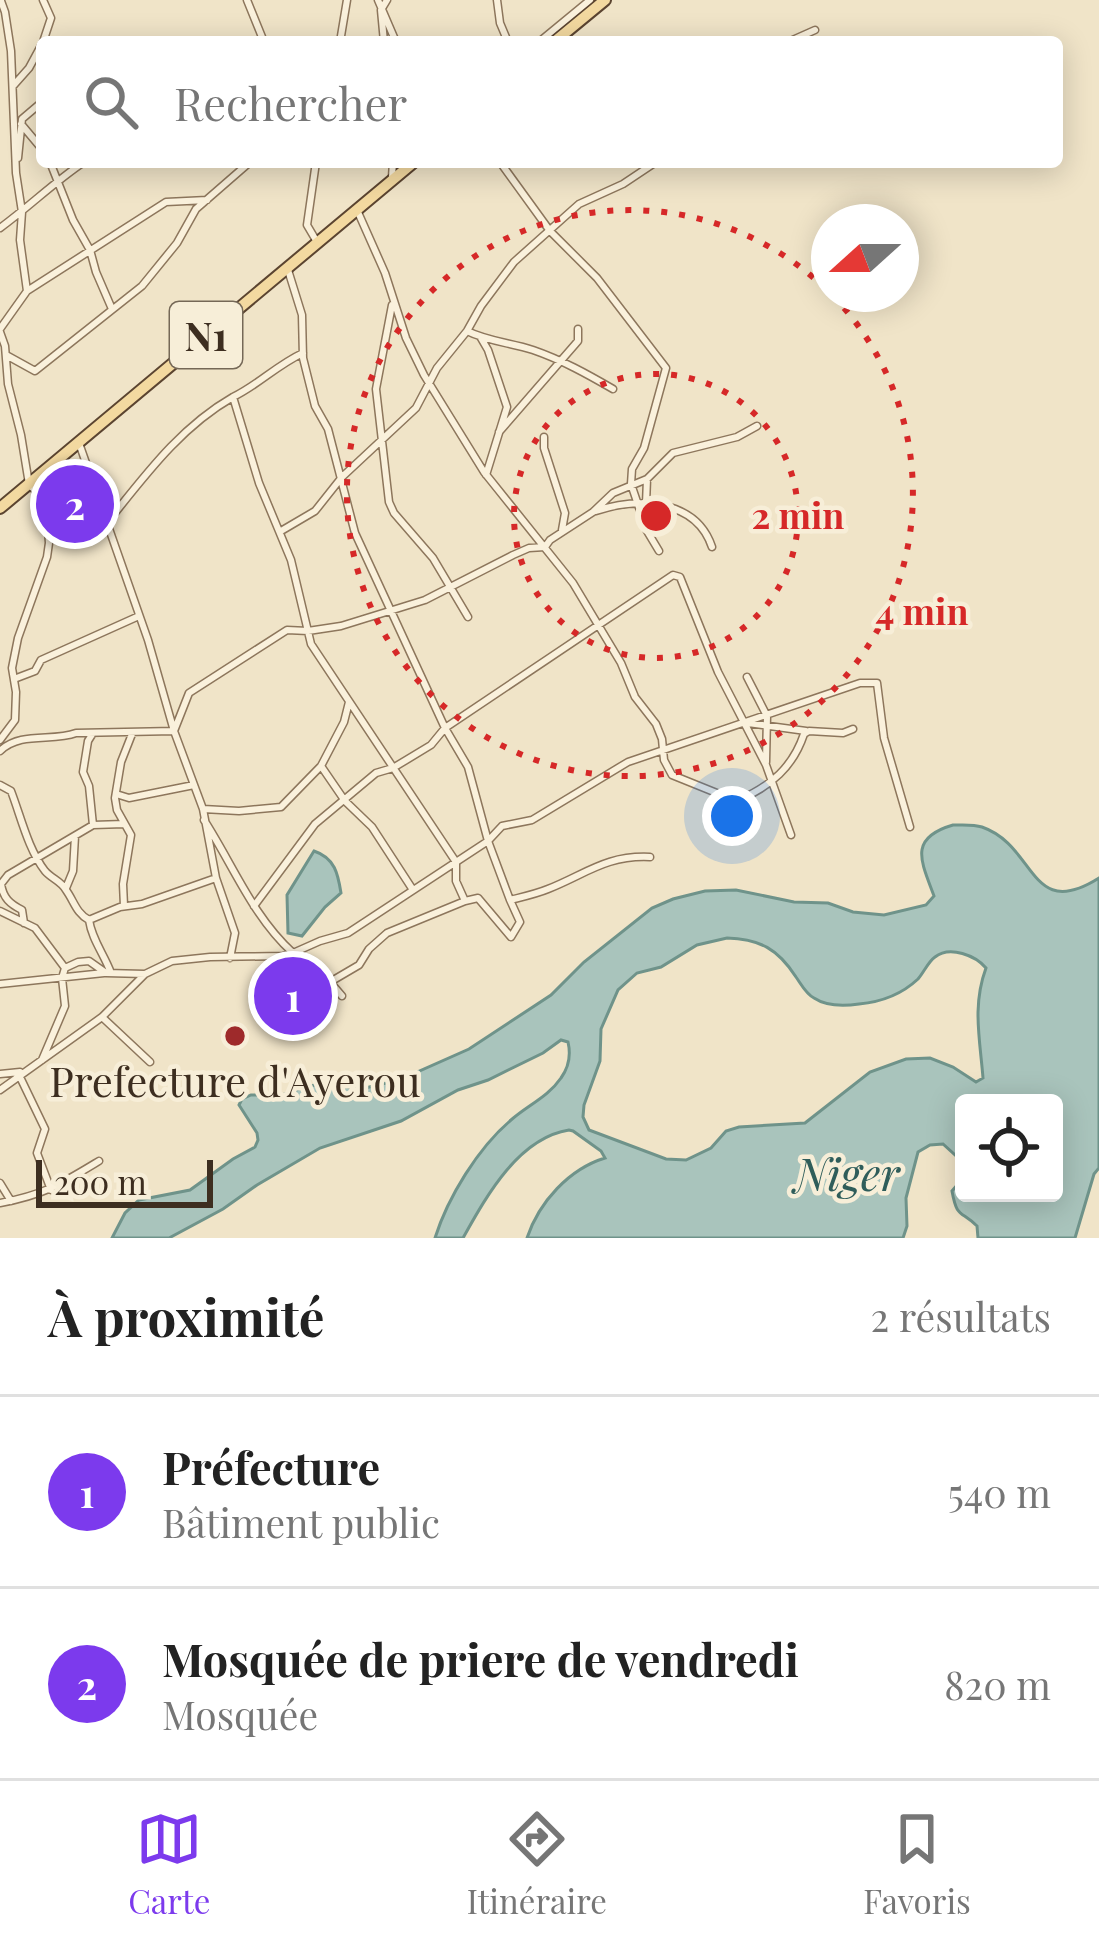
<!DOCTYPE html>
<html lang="fr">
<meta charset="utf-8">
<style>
body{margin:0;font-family:"Playfair Display",serif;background:#f2f2f2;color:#222}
.controls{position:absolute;right:36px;bottom:36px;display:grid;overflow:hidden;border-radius:12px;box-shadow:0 6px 30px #0003}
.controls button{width:108px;height:108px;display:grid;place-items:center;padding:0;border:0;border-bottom:3px solid #e0e0e0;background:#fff;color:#222;font:60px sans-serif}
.compass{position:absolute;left:811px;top:204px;width:108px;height:108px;border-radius:50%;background:#fff;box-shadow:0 6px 30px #0003;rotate:249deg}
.scale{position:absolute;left:36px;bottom:30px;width:177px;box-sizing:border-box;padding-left:12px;border:6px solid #3d2e20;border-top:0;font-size:33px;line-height:42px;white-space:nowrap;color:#3d2e20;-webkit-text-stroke:9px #f7eed8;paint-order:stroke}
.you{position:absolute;left:732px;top:816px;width:42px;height:42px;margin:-30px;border:9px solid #fff;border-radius:50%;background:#1a73e8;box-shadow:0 0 0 18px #1a73e833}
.badge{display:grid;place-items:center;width:78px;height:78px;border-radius:50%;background:#7c3aed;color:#fff;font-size:39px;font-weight:700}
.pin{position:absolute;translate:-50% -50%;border:6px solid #fff;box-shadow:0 3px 12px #0006}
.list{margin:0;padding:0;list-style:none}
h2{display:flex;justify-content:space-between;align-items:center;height:156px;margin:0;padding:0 48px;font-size:51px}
h2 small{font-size:39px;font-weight:400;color:#767676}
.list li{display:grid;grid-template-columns:78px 1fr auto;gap:36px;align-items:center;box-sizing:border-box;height:192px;padding:0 48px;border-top:3px solid #e0e0e0}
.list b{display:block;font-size:45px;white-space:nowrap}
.list p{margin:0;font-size:39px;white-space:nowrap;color:#767676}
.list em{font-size:39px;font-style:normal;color:#767676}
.icon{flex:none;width:66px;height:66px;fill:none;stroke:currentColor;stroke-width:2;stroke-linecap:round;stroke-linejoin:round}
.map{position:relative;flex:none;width:1099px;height:1238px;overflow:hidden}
.search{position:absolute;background:#fff;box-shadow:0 6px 30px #0003;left:36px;right:36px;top:36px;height:132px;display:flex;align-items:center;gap:30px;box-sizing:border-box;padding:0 42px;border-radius:12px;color:#767676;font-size:45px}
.sheet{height:540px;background:#fff}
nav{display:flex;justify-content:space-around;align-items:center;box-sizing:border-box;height:168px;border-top:3px solid #e0e0e0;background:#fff;font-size:33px;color:#767676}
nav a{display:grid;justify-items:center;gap:6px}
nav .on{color:#7c3aed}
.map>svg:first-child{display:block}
.water{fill:#a9c4bc;stroke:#6f938a;stroke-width:3;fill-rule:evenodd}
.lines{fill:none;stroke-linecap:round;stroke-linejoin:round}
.minor-casing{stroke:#8d765c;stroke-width:9}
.primary-casing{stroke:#5b4430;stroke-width:14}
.minor{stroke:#faf1dc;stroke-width:6}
.primary{stroke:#f3d9a0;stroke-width:10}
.ring{fill:none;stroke:#d62828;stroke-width:6;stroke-dasharray:6 12}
.poi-dot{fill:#9e2a2b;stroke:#f7eed8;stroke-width:4.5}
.labels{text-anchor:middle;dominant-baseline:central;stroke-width:9;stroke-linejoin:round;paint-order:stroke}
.shield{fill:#f7eed8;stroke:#756857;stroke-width:3}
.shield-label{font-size:39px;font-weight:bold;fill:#3d2e20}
.poi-label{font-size:42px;fill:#3d2e20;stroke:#f7eed8}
.water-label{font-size:45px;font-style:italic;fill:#2f5d5a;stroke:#f7eed8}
.centre{fill:#d62828;stroke:#f7eed8;stroke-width:6}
.ring-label{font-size:36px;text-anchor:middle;font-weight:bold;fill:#d62828;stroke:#f7eed8;stroke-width:9;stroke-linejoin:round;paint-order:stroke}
</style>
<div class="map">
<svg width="1099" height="1238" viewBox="0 0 1099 1238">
<rect width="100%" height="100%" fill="#f0e4c8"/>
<path class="water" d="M 953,825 C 963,825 973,824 982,827 C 1037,846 1029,922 1099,878 L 1099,1168 L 1094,1174 L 1075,1238 L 978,1238 L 977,1226 C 961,1210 957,1219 952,1191 L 964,1177 L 964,1193 L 1054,1193 L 1054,1103 L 964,1103 L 964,1163 L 943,1144 L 930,1145 L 918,1152 L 906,1198 L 907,1226 L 903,1238 L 527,1238 C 539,1202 569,1169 605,1158 L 601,1151 L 573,1131 L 569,1130 C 518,1138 486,1197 463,1238 L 435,1238 C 448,1197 478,1148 511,1120 C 528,1105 548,1097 561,1078 C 569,1067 571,1055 568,1042 L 561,1040 L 543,1053 L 488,1080 L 458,1090 L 401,1121 L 320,1148 L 257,1185 L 223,1209 L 169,1238 L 112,1238 L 125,1213 L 139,1200 L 190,1190 L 233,1159 L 255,1147 L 258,1140 L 257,1133 L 239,1105 L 242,1099 L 251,1095 L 282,1095 L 308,1086 L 324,1084 L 361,1089 L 399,1080 L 469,1049 L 551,995 L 584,962 L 652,908 L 673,899 L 705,891 L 736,890 L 794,902 L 828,903 L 853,912 L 884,915 L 926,905 L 934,896 C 921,861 908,838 953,825 ZM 727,938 C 760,939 778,949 796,977 C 801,984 806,994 814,998 C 826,1006 845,1006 859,1004 C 881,1002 901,995 918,979 C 924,972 928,962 935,957 C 950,945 976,956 986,968 C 972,1006 980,1039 983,1078 L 976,1082 L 953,1067 L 930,1058 L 906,1059 L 870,1072 L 805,1123 L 739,1127 L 726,1131 L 711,1148 L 686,1160 L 666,1159 L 589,1130 L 583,1117 L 584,1105 L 600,1061 L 601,1029 L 618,990 L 637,973 L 661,967 L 697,945 Z
M 314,851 C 335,858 338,874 341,893 L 325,907 L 302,936 L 288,933 L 287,895 Z"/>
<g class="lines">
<g class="minor-casing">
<path id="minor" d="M 247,0 L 264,42
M 378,0 L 396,42
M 497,0 L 500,23 L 508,42
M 43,42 L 51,18 L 43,0
M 340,42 L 347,0
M 384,42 L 381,10 L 387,0
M 539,42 L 590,0
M 788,42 L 815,30
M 13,86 L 29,68 L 42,44
M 21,124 L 42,149
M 18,158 L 22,119 L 42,102
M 50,162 L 73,220 L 90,250 L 96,272 L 112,309
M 316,162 L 307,225 L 317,242
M 500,162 L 550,231 L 597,278 L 666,368 L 644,448 L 632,469 L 631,484 L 647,531 L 659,551
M 392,177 L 393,162
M 357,210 L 385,273 L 406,338 L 424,375 L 484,472 L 573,583 L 621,663 L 635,697 L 656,724 L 662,739 L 664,760 L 672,775 L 734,800 L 739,800 C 771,786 793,767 804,734 L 809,731 L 843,733 L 853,729
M 0,228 C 29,207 54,182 84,162
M 288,270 L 302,315 L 303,358 L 315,406 L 328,429 L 355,533 L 445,728 L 468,767 L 488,841 L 510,900
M 27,291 L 166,202 L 207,200
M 392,305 L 376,389 L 389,502 L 394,513 L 433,558 L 468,617
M 0,329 L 27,291 L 20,240 L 22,212 L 16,173 L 11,51 L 5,12 L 1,1
M 467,331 C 487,341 511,343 533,350 C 562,360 587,374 613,389
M 0,332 L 5,346 L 8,384 L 21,435 L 29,484 L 38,494 L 47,514 L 49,543 L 47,557 L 18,638 L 12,668 L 16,692 L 15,720 L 0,740
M 481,338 L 488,350 L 507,407 L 486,475
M 303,353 C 277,365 258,385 233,397 L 259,483 L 291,560 L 311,644 L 456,862 L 456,881 L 465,901
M 6,355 L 35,371 L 142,286 L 177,243 L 196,209 L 250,162
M 499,432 L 578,341 L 578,329
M 544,437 L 544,448 L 565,513 L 562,530
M 79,443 L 148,640 L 174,731 L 203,809 L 216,878 L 235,933 L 230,958
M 646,504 L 647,479
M 596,511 C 638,497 696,499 712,547
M 106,524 C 144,477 179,428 233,397
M 647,527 L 650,513 L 657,504
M 281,531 L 315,511 L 342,477 L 416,408 L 437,368 L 467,331 L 481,306 L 514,262 L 579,204 L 623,184 L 656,162
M 747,677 L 767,716 L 766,762
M 14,679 L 35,671 L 41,660 L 139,616
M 748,723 L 806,731
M 0,751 C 21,731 52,742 76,733 L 174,731 L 189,693 L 287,630 L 308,631 L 341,626 L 425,600 L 513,555 L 529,548 L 545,547 L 550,540 L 593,512 L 613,493 L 647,479 L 673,453 L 737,437 L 757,426
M 321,766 L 345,801 L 372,827 L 413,890
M 0,785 L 11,791 C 21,817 28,849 45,871 C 52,879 61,881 66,890 C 74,901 76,913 89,920
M 116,794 L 129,798 L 194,785
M 203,809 L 239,811 L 281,807 L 321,766 L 344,722 L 349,702
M 204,820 C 233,865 253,917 293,953 L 320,941 L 348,933 L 488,841 L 502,826 L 532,820 L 628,762 L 860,683 L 877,683 L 884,738 L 910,827
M 93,825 L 89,786 L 83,772 L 88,741 L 93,733
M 66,888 L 73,871 L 75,836
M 124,906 L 123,884 L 131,835 L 117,810 L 115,798 L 121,762 L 132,734
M 254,906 L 315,824 L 376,773 L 393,768 L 431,745 L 445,728 L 673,575 L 680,577 L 718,672 L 766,765 L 791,835
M 0,911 L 35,928 L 65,968
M 24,923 L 22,910 C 10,904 3,898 1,884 L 8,875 L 93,825 L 124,824
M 111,973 C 104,954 92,940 89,920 L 120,907 L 142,904 L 216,878
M 330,982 L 359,965 L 369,949 L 387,933 L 465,901 L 478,898 L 511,937 L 520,922 L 510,900 C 522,897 536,894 548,889 C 586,874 606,855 650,857
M 0,984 L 104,973
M 102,1017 L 150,1062
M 42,1060 L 65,1006 L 62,978 L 65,968 L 78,962 L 89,961 L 106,973 L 145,974 L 172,961 L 210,957 L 283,956 L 293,953 L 330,982 L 342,996
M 0,1074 L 20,1072
M 20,1077 L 45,1129 L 37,1153 L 51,1190
M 0,1090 L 102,1017 L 145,974
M 0,1183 L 11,1201
M 0,1203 C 44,1195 61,1184 99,1161"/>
</g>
<g class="primary-casing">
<path id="primary" d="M 554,42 L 605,0
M 0,508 L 414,162"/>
</g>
<use href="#minor" class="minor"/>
<use href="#primary" class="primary"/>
</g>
<g class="ring">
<circle cx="656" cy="516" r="142"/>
<path d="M832 295A283 283 0 1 1 828 291"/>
</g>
<circle class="poi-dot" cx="235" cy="1036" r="12"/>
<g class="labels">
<rect class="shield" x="170" y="302" width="72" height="66" rx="9"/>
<g class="shield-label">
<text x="206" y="335">N1</text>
</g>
<g class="poi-label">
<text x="235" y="1080">Prefecture d'Ayerou</text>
</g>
<g class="water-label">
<text x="847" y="1172">Niger</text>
</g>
</g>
<circle cx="656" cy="516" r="18" class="centre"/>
<g class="ring-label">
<text x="798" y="529">2 min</text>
<text x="922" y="625">4 min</text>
</g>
</svg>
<div class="controls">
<button><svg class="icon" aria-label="locate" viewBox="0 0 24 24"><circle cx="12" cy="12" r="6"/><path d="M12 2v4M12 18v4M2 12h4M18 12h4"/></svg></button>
</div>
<svg class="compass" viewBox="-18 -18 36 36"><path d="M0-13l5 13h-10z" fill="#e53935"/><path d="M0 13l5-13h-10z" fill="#767676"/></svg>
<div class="scale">200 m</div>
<div class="you"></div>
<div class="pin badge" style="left:293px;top:996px">1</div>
<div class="pin badge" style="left:75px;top:504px">2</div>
<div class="search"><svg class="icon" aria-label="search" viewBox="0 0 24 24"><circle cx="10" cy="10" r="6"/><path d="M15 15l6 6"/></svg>Rechercher</div>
</div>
<section class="sheet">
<h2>À proximité<small>2 résultats</small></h2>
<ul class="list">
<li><span class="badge">1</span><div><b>Préfecture</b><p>Bâtiment public</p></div><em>540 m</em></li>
<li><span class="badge">2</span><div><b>Mosquée de priere de vendredi</b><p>Mosquée</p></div><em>820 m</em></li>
</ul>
</section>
<nav>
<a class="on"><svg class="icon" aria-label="map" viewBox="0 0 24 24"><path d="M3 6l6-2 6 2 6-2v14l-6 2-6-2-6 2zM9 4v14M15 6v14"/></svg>Carte</a>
<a><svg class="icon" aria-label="directions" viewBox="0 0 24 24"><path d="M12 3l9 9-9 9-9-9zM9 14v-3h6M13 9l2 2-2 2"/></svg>Itinéraire</a>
<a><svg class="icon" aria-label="saved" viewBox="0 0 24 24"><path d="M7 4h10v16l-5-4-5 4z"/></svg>Favoris</a>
</nav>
